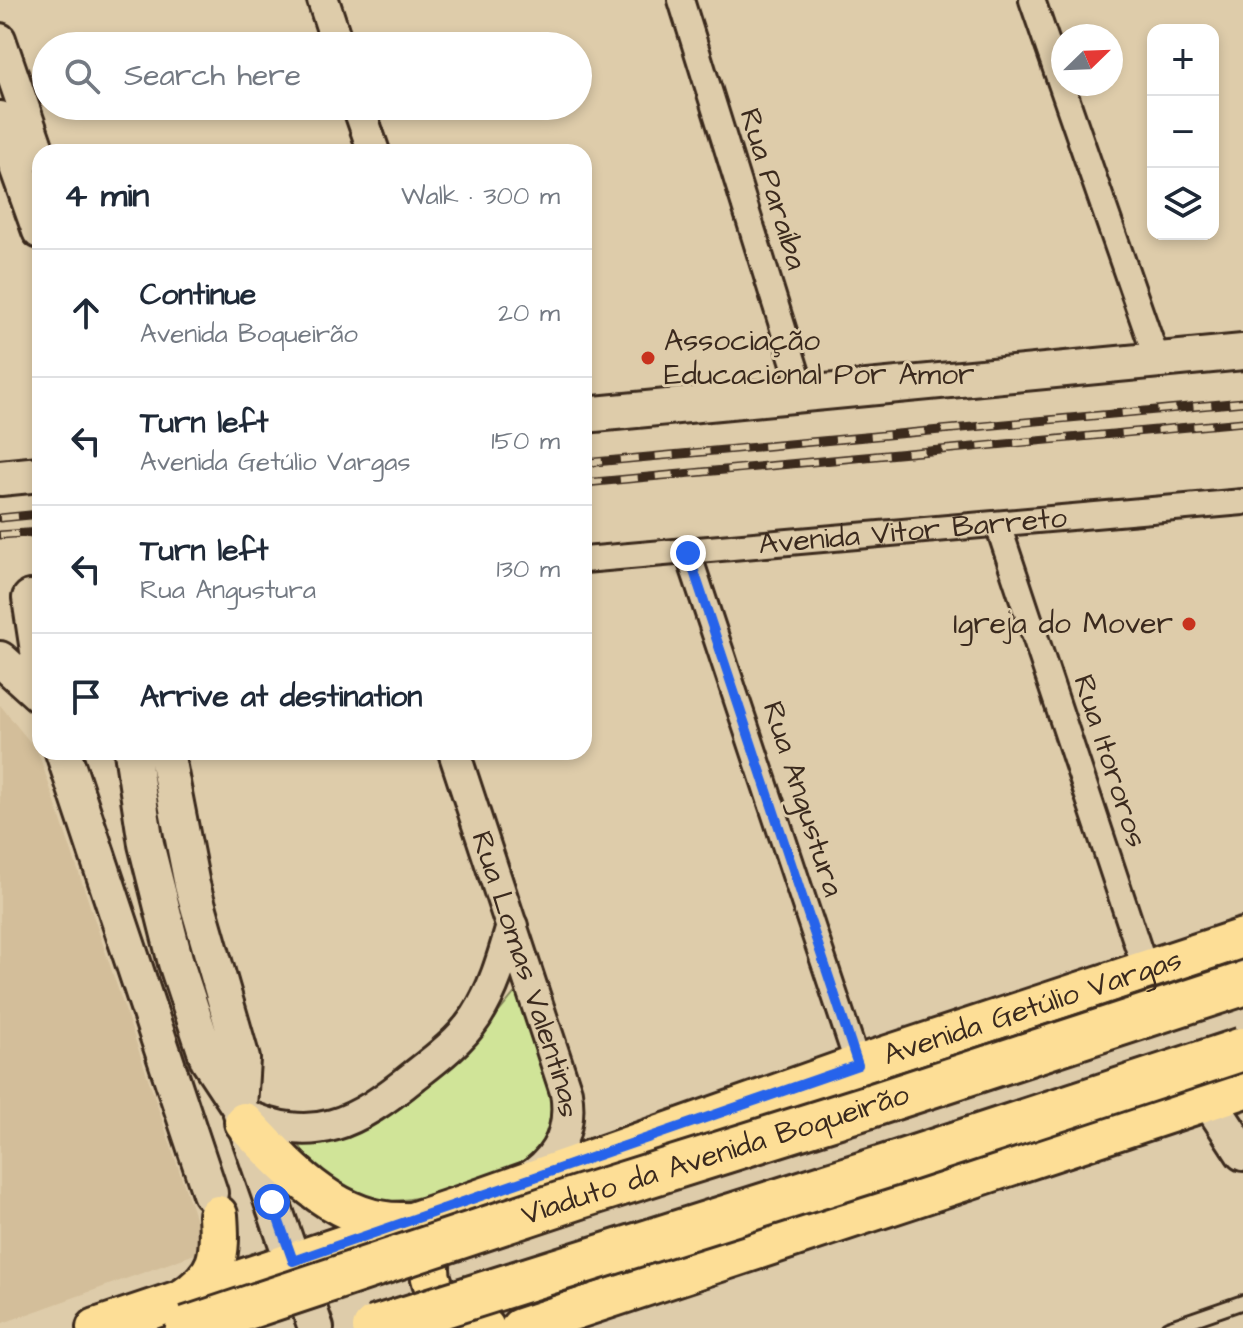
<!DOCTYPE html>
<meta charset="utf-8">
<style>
body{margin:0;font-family:"Architects Daughter",sans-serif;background:#f6f6f7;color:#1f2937}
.controls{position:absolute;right:24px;top:24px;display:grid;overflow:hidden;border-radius:16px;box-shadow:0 4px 12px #0003}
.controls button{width:72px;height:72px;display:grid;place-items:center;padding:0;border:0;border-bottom:2px solid #e0e1e3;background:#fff;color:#1f2937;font:40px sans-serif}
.compass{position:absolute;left:1051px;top:24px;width:72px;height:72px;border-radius:50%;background:#fff;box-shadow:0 4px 12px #0003;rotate:67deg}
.stop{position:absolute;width:24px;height:24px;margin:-18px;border:6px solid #2563eb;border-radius:50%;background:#fff}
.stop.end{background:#2563eb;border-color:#fff;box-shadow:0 2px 8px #0008}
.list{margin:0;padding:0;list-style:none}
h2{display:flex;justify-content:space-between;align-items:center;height:104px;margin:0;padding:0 32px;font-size:34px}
h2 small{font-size:26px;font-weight:400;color:#747a83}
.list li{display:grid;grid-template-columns:52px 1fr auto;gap:24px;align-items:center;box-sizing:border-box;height:128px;padding:0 32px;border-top:2px solid #e0e1e3}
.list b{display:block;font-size:30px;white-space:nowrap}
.list p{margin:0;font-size:26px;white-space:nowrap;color:#747a83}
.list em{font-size:26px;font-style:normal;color:#747a83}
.icon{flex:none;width:44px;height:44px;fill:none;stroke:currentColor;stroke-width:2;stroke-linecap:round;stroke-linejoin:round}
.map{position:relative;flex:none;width:1243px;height:1328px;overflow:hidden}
.search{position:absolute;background:#fff;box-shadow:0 4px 12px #0003;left:32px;top:32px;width:560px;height:88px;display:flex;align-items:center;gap:20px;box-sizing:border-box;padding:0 28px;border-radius:44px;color:#747a83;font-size:30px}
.panel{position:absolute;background:#fff;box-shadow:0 4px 12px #0003;left:32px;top:144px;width:560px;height:616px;border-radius:24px}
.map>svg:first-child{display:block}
.built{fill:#d3be9a}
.green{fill:#d0e498;stroke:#86875b;stroke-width:2}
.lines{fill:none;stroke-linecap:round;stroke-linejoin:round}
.service-casing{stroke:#3b2a1e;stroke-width:18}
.minor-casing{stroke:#3b2a1e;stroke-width:30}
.tertiary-casing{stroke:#3b2a1e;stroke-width:36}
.secondary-casing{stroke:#3b2a1e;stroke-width:40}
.primary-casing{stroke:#3b2a1e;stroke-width:44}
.service{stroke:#deccaa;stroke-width:12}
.minor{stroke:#deccaa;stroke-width:24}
.tertiary{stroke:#deccaa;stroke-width:30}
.secondary{stroke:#deccaa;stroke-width:34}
.primary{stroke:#fdde96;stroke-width:38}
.rail-casing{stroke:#3b2a1e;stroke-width:9}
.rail{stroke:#deccaa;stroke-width:6;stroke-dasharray:18;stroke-linecap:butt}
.motorway-bridge-casing{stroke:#3b2a1e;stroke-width:48;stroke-linecap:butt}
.motorway-bridge{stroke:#fdde96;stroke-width:42}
.route{stroke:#2563eb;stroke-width:10}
.poi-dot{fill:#c8321e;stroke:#deccaa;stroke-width:3}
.labels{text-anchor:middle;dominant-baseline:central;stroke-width:6;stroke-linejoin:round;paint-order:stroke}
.street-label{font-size:30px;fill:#3b2a1e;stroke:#deccaa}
.poi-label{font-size:30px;fill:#3b2a1e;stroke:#deccaa;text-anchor:start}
</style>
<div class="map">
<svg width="1243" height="1328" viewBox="0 0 1243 1328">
<rect width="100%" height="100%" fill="#deccaa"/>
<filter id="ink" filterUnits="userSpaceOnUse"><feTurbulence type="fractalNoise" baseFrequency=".0125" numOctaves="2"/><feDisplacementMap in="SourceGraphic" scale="16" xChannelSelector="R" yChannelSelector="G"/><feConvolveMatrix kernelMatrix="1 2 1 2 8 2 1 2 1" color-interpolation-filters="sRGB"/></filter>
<g filter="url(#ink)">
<path class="built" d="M 0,705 L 38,752 L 206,1250 L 0,1324 Z"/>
<path class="green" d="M 517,990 C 531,1029 557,1075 553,1118 C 551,1134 540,1149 528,1158 C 500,1178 416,1203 382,1201 C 362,1200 330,1187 316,1172 C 308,1164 303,1150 297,1141 C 321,1139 347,1138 369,1127 C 425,1099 479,1038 517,990 Z"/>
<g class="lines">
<g class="service-casing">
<path id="service" d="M 1168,1328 L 1243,1302"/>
</g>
<g class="minor-casing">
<g id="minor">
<path d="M 681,0 L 804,396"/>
<path d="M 1032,0 L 1157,360"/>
<path d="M 998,525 L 1146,971"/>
<path d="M 688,553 L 858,1065"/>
<path id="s1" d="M 584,560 L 1243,502"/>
</g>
</g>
<g class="tertiary-casing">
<g id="tertiary">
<path d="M 323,0 L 338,46"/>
<path d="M 0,39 L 40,155"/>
<path d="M 358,106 L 374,152"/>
<path id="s2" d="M 454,752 L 566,1092 C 572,1129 559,1159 526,1179"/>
<path d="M 241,1113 C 314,1147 356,1123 414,1076 C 436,1059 460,1041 476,1017 C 494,989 503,957 512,926"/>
</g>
</g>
<g class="secondary-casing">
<path id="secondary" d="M 0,119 L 40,231
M 584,415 L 1243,352
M 0,478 L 40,474
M 30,598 L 40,664
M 0,659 L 40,695
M 63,752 L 210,1193
M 132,752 L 146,844 L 176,963 L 208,1060 L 239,1107 L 316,1328
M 166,752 L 192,885 L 242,1059 L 239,1107
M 1209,1101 L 1243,1153"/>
</g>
<g class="primary-casing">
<g id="primary">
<path d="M 244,1122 C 287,1167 336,1224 404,1222"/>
<path d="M 449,1223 C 410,1274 435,1304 485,1328"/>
<path d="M 184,1298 C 219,1274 221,1256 218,1215"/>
<path id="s3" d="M 96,1328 L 462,1205 L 858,1065 L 1243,938"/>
<path d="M 520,1328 L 1243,1089"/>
</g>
</g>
<use href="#service" class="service"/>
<use href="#minor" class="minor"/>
<use href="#tertiary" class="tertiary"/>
<use href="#secondary" class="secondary"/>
<use href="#primary" class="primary"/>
<g class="rail-casing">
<path id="rail" d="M 584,463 L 1243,402
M 584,483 L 1243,422
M 0,518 L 40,514
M 0,535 L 40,532"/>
</g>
<use href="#rail" class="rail"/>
<g class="motorway-bridge-casing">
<g id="motorway-bridge">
<path id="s4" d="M 187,1328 L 580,1197 L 867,1107 L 1243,984"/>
<path d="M 374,1328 L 890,1165 L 1243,1049"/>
</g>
</g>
<use href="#motorway-bridge" class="motorway-bridge"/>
</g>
</g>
<g class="lines" filter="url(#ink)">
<path class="route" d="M 272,1202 L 293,1261 L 858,1065 L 688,553"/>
</g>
<g class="poi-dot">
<circle cx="648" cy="358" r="8"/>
<circle cx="1189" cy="624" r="8"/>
</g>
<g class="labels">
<g class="street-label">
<text transform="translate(773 189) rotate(73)">Rua Paraíba</text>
<text stroke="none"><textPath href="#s1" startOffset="330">Avenida Vitor Barreto</textPath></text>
<text transform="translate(1110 761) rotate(72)">Rua Itororos</text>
<text transform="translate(803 799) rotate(72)">Rua Angustura</text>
<text stroke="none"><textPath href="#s2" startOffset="234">Rua Lomas Valentinas</textPath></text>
<text stroke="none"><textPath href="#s3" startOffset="990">Avenida Getúlio Vargas</textPath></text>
<text stroke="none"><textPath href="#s4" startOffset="556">Viaduto da Avenida Boqueirão</textPath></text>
</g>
<g class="poi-label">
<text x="664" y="341">Associação<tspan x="664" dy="34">Educacional Por Amor</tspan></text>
<text x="1173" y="624" text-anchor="end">Igreja do Mover</text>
</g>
</g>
</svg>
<div class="controls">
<button>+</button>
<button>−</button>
<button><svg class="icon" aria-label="layers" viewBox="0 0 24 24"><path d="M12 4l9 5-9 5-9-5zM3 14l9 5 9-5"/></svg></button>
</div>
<svg class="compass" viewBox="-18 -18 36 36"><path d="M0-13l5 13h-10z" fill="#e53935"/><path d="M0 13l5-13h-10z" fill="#747a83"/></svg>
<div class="stop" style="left:272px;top:1202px"></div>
<div class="stop end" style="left:688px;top:553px"></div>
<div class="search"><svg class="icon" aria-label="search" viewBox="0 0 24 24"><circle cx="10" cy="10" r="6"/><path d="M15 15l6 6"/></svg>Search here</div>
<section class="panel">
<h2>4 min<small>Walk · 300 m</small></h2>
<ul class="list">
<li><svg class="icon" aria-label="ahead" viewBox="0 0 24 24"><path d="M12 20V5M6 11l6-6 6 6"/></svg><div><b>Continue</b><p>Avenida Boqueirão</p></div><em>20 m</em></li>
<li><svg class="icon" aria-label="left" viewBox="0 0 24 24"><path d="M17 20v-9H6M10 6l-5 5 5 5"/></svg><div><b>Turn left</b><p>Avenida Getúlio Vargas</p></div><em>150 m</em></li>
<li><svg class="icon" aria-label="left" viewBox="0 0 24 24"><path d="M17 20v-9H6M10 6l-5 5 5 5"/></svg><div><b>Turn left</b><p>Rua Angustura</p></div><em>130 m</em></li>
<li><svg class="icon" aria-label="arrive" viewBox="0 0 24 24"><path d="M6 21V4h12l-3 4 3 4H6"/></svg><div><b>Arrive at destination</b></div></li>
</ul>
</section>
</div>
